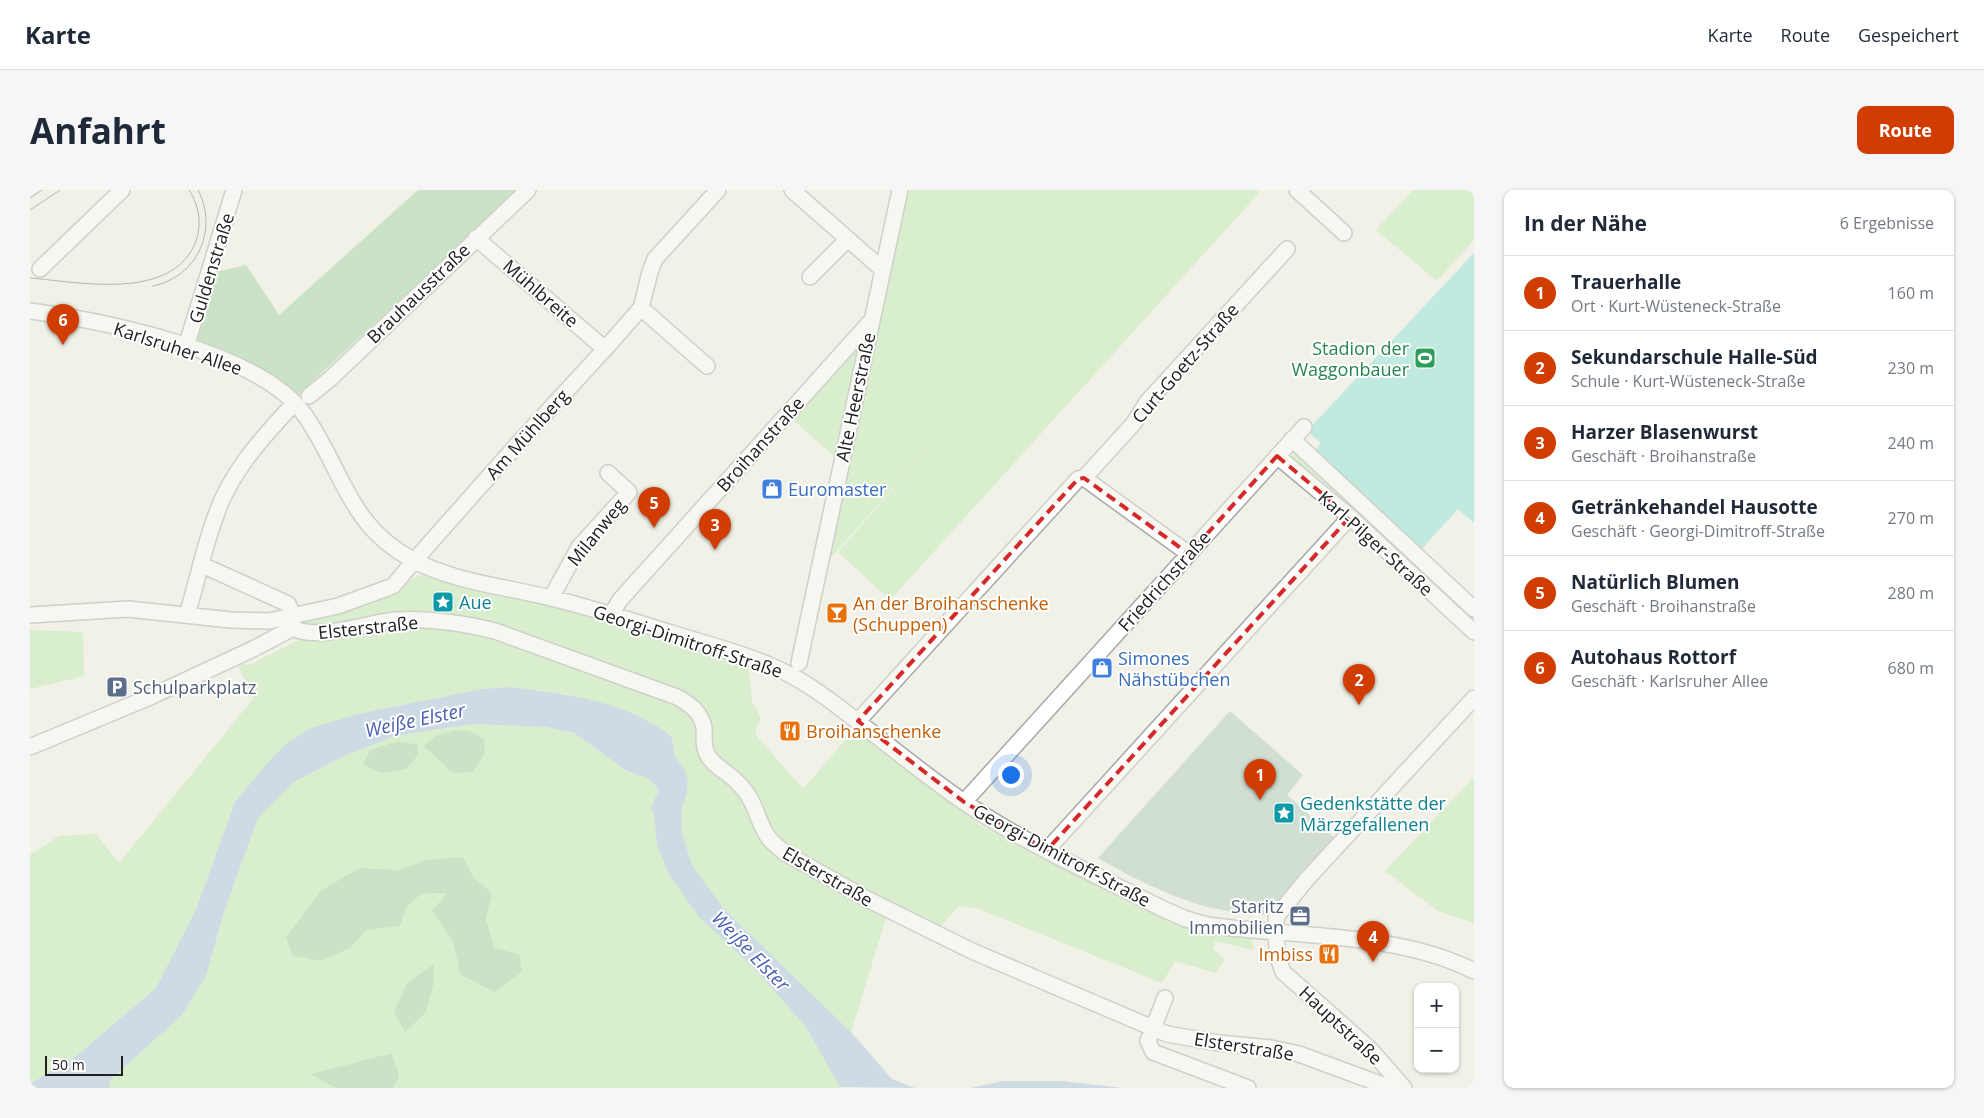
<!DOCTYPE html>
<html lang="de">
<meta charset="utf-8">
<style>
body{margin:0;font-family:"Open Sans",sans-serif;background:#f6f6f7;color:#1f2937}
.controls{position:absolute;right:15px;bottom:15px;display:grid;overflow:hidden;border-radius:10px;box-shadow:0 1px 4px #0004}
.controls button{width:45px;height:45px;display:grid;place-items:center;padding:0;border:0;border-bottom:1px solid #e0e1e3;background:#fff;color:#1f2937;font:25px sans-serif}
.scale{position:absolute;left:15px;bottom:12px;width:78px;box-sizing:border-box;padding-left:5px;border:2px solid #212121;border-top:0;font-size:14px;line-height:18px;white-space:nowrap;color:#212121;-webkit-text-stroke:4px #fff;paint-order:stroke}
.you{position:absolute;left:980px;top:584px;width:18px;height:18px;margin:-12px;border:4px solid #fff;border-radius:50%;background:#1a73e8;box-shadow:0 0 0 8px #1a73e833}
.badge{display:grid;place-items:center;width:32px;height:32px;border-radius:50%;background:#d13d00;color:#fff;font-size:16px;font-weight:700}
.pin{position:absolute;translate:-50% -41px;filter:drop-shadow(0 1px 2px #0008)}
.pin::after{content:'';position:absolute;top:26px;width:18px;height:15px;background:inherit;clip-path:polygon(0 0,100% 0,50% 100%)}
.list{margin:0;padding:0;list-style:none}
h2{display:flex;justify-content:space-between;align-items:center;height:65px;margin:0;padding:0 20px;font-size:21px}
h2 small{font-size:16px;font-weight:400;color:#747a83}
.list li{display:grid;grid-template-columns:32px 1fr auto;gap:15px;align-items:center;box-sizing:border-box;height:75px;padding:0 20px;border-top:1px solid #e0e1e3}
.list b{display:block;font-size:19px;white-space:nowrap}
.list p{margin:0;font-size:16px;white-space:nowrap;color:#747a83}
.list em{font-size:16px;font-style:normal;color:#747a83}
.map{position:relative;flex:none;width:1444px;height:898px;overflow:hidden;border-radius:10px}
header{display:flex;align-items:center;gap:30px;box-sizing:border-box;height:70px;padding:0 25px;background:#fff;border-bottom:1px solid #e0e1e3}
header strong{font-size:24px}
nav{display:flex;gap:28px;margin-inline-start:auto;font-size:18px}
.intro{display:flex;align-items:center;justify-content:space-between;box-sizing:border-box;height:120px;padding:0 30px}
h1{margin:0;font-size:35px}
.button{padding:12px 22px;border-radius:10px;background:#d13d00;color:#fff;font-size:18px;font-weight:700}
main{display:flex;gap:30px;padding:0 30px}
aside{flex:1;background:#fff;border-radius:10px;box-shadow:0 1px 4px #0004}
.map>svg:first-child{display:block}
.grass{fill:#baebad;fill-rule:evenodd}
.forest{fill:#9cd19c}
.cemetery{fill:#a8cab7}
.pitch{fill:#85e1d8}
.water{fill:#a7c2df}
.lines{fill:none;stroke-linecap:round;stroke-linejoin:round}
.minor-casing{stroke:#a8a8a8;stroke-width:18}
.minor{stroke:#fff;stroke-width:15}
.tram{stroke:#6f6f6f;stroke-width:1}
.marked{fill:none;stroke:#d62828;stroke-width:4;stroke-dasharray:10 6;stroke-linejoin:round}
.labels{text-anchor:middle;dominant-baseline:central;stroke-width:4;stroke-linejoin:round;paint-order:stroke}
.street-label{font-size:18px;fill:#212121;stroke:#fff}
.leisure-label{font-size:18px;fill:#27864d;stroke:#fff;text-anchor:end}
.shop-label{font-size:18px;fill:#366cbe;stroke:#fff;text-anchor:start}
.culture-label{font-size:18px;fill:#0d838f;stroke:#fff;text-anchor:start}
.food-label{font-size:18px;fill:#c56008;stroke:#fff;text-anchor:start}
.service-label{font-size:18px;fill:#4e5e75;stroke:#fff;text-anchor:start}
.water-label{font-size:19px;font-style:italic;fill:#4b60b3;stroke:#fff}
</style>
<header>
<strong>Karte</strong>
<nav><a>Karte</a><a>Route</a><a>Gespeichert</a></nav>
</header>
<div class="intro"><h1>Anfahrt</h1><a class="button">Route</a></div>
<main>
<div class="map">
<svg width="1444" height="898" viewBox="0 0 1444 898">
<rect width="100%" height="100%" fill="#f1f1e7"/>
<path class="grass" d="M 876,0 L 1227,0 L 1229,3 L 860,410 L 808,362 L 916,239 L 796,373 L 830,207 L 836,198 Z
M 1383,0 L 1444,0 L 1444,50 L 1407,91 L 1346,40 Z
M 829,154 L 806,268 L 760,227 Z
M 1270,257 L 1444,422 L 1444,439 L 1257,271 Z
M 392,385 L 438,398 L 542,421 L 718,475 L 722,512 L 731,528 L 725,544 L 773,599 L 825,539 L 950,635 L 1006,666 L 1115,720 L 1155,734 L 1221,744 L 1223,760 L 1185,751 L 1183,759 L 1195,770 L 1185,783 L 1145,771 L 1132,793 L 949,719 L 929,716 L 910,737 L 893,729 L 856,728 L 821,842 L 694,719 L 662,675 L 652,643 L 651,621 L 657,602 L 654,578 L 645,567 L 642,547 L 594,521 L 566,512 L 536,504 L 481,497 L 451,499 L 332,523 L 256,554 L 239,571 L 205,612 L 166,719 L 126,798 L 45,867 L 0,894 L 0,665 L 29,646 L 66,644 L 89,673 L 223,509 L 207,473 L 219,475 L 269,450 L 271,433 C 300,425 331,418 358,406 C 371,400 378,389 392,385 Z
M 0,440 L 53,442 L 54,486 L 0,499 Z
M 442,534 L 515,537 L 544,543 L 597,581 L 617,588 L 629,599 L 621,617 L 624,626 L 627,655 L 723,777 L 776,837 L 812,898 L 363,898 L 369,886 L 362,863 L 282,884 L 306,898 L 80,898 L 79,891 L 152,825 L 176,786 L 194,722 L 228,628 L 264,592 L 314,566 L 365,546 ZM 433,667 L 444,688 L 462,703 L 456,729 L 464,758 L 489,764 L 430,784 L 423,751 L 402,721 L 417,703 L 391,704 L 377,717 L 370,736 L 256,747 L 274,726 L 330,678 L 369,680 L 396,670 Z
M 1444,587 L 1444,733 L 1408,721 L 1355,681 Z"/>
<path class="forest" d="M 388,0 L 488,0 L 268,205 L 242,186 L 205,168 L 166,155 L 186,82 L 216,75 L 249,125 Z
M 426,540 L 439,541 L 454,549 L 455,562 L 443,582 L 423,583 L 394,556 L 406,546 Z
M 369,551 L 388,555 L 388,565 L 376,579 L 352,583 L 333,575 L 340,560 Z
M 433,667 L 444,688 L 462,703 L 456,729 L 464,758 L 489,764 L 492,782 L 464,802 L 430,784 L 423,751 L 402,721 L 417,703 L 391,704 L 377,717 L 370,736 L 336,740 L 320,758 L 290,771 L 262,765 L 256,747 L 292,700 L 330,678 L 369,680 L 396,670 Z
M 404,774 L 403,797 L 395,823 L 375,842 L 364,822 L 377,793 Z
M 362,863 L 369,886 L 363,898 L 306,898 L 281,884 Z"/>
<path class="cemetery" d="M 1200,521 L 1273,585 L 1257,605 L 1305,648 L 1235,725 C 1213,723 1191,721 1170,715 C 1135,704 1100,687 1068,668 Z"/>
<path class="pitch" d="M 1444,63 L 1444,333 L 1428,319 L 1388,363 L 1284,262 L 1291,253 L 1277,241 Z"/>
<path class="water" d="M 481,497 C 536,504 598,511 642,547 L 645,567 L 654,578 L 658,590 L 657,602 L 651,621 L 652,643 L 662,675 L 694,719 L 821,842 L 862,889 L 885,898 L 810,897 L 776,837 L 723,777 L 670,728 L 639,685 L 627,655 L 624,626 L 621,617 L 629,599 L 617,588 L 597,581 L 544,543 L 515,537 L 442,534 L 365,546 L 314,566 L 264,592 L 228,628 L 194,722 L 176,786 L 152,825 L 79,891 L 80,898 L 0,898 L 0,894 L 45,867 L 126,798 L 166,719 L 205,612 L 239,571 L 256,554 L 281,538 L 332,523 L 451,499 Z
M 973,891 L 1032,891 L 1093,898 L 941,898 Z"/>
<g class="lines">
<g class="minor-casing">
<path id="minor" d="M 762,0 L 853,80
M 1267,0 L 1314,43
M 446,48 L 575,159
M 10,79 L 92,0
M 780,87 L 817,50
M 611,118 L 677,176
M 0,121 C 73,131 230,162 274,224 C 313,279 317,335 383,370 C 422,391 475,397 517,407 C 560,417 602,431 645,444 C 676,454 709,462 739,475 C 771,488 796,507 823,528 C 860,556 896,586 934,612 C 995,654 1067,685 1133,719 L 1156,729 L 1177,735 C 1260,747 1368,742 1444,781
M 156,157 L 204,0
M 279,206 L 300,189 L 498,0
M 1262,249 L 1444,419
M 1247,266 L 1320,327 L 1444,442
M 1054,288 L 1104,233 L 1117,212 L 1257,59
M 1054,288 L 1159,364
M 172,375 L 258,414 L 261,420 L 263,438 C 287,451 337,433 365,430 C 399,428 432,433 465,441 L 647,507 C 660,514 671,522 674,538 C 675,547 672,553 677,564 C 684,577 699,583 708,593 C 724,608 725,623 734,640 C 738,650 747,656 755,663 L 839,710 L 942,761 L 1137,844 L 1189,853 L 1241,858 L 1269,864 L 1361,898
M 521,408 L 549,357 L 599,302 L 578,283
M 0,425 L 98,419 L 201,430 L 239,431 L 308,416 L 363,396 L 384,371 L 493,248 L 575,159 L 611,118 L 620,82 L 625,69 L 688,0
M 157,425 C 167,392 174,357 186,325 C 200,284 230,250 259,219
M 581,425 L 590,410 L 840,132
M 769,473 L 870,0
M 828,531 L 1048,289 L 1054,288
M 0,557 L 120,507 L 223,459 L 263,438
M 934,612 L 1274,237
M 1017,660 L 1320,327
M 1135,808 L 1118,851 L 1123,862 L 1218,898
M 1374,898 L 1340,859 L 1253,782 L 1247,764 L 1246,727 L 1277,689 L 1444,508"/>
</g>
<use href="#minor" class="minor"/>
<path class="tram" d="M 0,8 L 12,0
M 0,20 L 30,0
M 0,88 C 49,92 143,112 166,51 C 172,34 169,15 159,0
M 123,96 C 167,87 189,40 168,0"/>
</g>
<path d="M0 0H1444V898H0ZM 1247,266 L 1320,327 L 1017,660 L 934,612 L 828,531 L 1048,289 L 1054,288 L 1159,364 Z" fill="#f1f1e7" fill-opacity=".55" fill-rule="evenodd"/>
<path class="marked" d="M 1247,266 L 1320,327 L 1017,660 L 934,612 L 828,531 L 1048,289 L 1054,288 L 1159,364 Z"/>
<defs>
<g id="stadium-square" transform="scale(1.125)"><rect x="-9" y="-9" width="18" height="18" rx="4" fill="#2e9e5b" stroke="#fff"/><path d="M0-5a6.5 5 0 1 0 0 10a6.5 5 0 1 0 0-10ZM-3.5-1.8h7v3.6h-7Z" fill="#fff"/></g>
<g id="shop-square" transform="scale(1.125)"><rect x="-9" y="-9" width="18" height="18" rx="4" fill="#3f7fe0" stroke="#fff"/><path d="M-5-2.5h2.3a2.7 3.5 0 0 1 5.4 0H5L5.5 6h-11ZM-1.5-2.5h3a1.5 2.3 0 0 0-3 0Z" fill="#fff"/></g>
<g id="sight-square" transform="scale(1.125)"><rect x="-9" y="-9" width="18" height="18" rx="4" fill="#0f9aa8" stroke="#fff"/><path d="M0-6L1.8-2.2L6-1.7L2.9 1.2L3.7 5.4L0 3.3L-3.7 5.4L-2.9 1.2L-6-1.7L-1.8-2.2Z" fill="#fff"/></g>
<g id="bar-square" transform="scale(1.125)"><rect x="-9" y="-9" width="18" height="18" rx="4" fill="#e8710a" stroke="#fff"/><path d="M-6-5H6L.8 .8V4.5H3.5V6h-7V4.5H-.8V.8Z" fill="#fff"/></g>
<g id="parking-square" transform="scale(1.125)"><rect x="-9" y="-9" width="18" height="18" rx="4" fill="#5c6f8a" stroke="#fff"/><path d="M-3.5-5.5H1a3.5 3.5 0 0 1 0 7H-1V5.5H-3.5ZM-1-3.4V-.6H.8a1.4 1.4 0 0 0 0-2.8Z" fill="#fff"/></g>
<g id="restaurant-square" transform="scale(1.125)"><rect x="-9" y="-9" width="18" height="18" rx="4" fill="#e8710a" stroke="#fff"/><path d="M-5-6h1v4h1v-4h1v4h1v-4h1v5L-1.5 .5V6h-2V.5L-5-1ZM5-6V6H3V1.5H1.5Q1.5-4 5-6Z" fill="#fff"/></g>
<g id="office-square" transform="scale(1.125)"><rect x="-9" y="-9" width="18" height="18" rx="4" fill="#5c6f8a" stroke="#fff"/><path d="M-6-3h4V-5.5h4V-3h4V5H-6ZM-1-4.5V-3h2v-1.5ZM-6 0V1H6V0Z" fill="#fff"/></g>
</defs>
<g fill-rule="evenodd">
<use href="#stadium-square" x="1395" y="168"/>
<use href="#shop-square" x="742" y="299"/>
<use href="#sight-square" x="413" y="412"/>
<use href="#bar-square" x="807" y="423"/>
<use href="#shop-square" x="1072" y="478"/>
<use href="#parking-square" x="87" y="497"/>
<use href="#restaurant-square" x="760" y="541"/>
<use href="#sight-square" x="1254" y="623"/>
<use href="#office-square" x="1270" y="726"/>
<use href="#restaurant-square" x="1299" y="764"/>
</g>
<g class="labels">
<g class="street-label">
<text transform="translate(181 78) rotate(-73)">Guldenstraße</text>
<text transform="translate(388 103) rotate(-44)">Brauhausstraße</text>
<text transform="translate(511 103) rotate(41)">Mühlbreite</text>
<text transform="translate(148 158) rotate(18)">Karlsruher Allee</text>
<text transform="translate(1155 173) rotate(-49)">Curt-Goetz-Straße</text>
<text transform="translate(825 207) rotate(-78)">Alte Heerstraße</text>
<text transform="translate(497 244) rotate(-48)">Am Mühlberg</text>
<text transform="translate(730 254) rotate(-48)">Broihanstraße</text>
<text transform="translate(566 342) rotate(-51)">Milanweg</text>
<text transform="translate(1346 353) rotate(42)">Karl-Pilger-Straße</text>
<text transform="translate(1134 391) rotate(-48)">Friedrichstraße</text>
<text transform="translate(338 437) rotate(-6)">Elsterstraße</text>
<text transform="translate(658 451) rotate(18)">Georgi-Dimitroff-Straße</text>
<text transform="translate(1032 665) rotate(28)">Georgi-Dimitroff-Straße</text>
<text transform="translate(798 686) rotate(30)">Elsterstraße</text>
<text transform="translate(1311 835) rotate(43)">Hauptstraße</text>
<text transform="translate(1214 856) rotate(9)">Elsterstraße</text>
</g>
<g class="leisure-label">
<text x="1379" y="158">Stadion der<tspan x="1379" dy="21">Waggonbauer</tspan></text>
</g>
<g class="shop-label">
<text x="758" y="299">Euromaster</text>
<text x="1088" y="468">Simones<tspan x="1088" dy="21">Nähstübchen</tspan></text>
</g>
<g class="culture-label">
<text x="429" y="412">Aue</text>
<text x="1270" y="613">Gedenkstätte der<tspan x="1270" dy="21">Märzgefallenen</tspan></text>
</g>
<g class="food-label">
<text x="823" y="413">An der Broihanschenke<tspan x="823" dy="21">(Schuppen)</tspan></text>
<text x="776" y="541">Broihanschenke</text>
<text x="1283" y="764" text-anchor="end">Imbiss</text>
</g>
<g class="service-label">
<text x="103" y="497">Schulparkplatz</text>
<text x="1254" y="716" text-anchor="end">Staritz<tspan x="1254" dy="21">Immobilien</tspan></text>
</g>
<g class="water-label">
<text transform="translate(385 530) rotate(-12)">Weiße Elster</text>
<text transform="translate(721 761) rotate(46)">Weiße Elster</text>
</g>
</g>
</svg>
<div class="controls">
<button>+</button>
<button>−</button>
</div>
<div class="scale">50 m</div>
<div class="you"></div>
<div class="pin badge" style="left:1230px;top:610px">1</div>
<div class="pin badge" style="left:1329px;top:515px">2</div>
<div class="pin badge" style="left:685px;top:360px">3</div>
<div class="pin badge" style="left:1343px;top:772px">4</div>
<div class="pin badge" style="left:624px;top:338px">5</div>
<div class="pin badge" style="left:33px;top:155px">6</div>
</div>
<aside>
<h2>In der Nähe<small>6 Ergebnisse</small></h2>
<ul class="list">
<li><span class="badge">1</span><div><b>Trauerhalle</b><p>Ort · Kurt-Wüsteneck-Straße</p></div><em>160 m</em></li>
<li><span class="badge">2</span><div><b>Sekundarschule Halle-Süd</b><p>Schule · Kurt-Wüsteneck-Straße</p></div><em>230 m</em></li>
<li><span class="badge">3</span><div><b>Harzer Blasenwurst</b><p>Geschäft · Broihanstraße</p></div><em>240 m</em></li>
<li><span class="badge">4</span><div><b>Getränkehandel Hausotte</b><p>Geschäft · Georgi-Dimitroff-Straße</p></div><em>270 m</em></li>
<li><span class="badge">5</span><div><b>Natürlich Blumen</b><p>Geschäft · Broihanstraße</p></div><em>280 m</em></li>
<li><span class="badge">6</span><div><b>Autohaus Rottorf</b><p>Geschäft · Karlsruher Allee</p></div><em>680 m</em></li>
</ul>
</aside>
</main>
